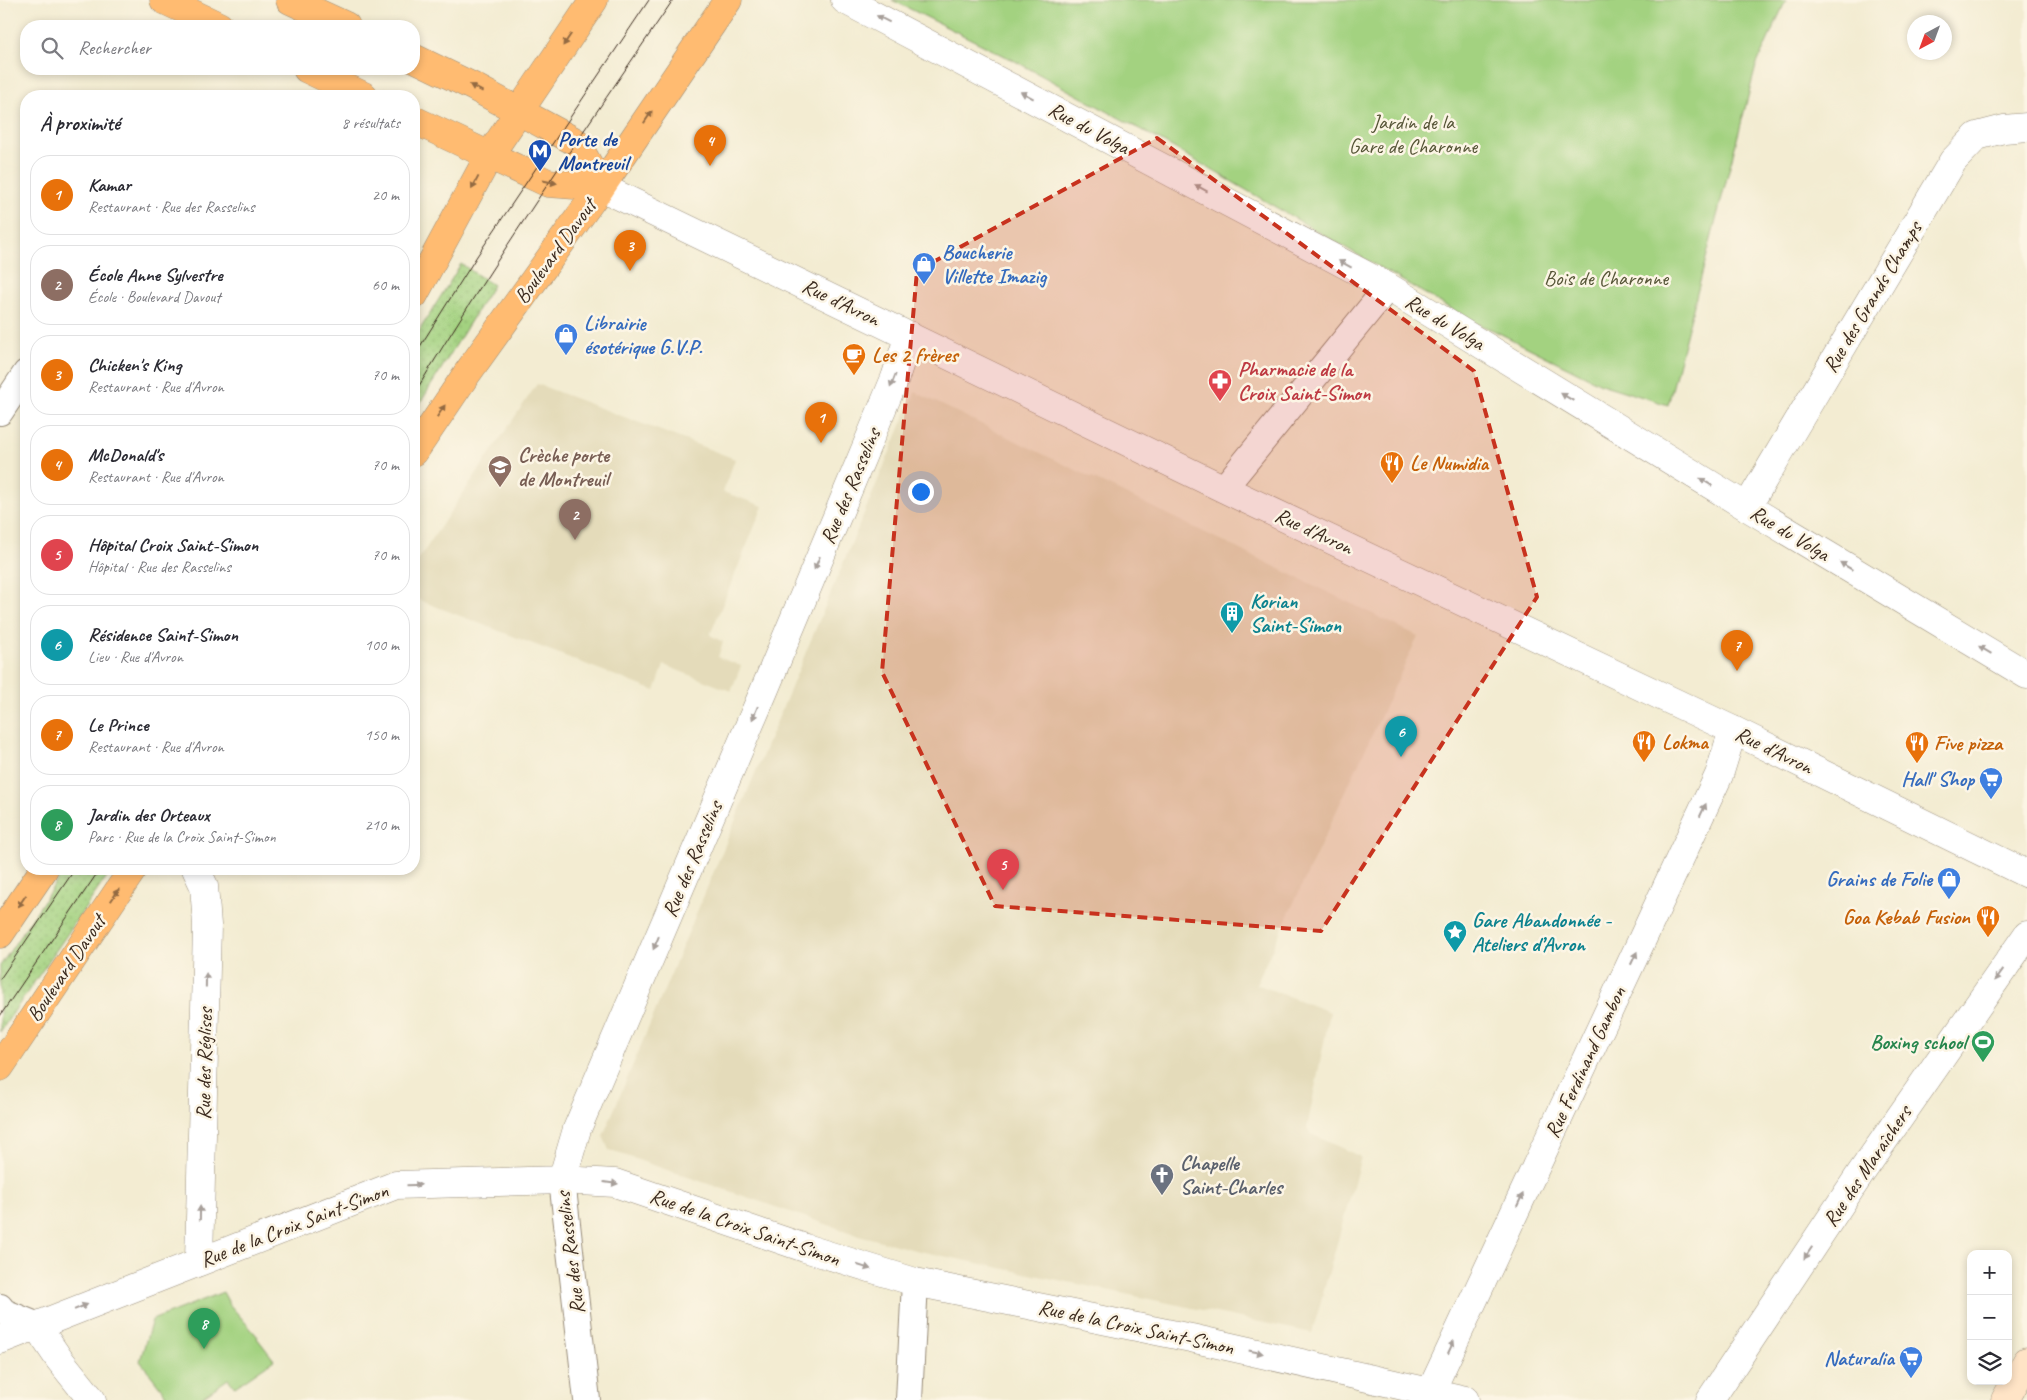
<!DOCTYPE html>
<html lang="fr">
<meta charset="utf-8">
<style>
body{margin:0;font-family:Caveat,sans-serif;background:#f7f7f7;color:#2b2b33}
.controls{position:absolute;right:15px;bottom:15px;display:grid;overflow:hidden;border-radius:10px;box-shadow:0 2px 8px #0003}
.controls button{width:45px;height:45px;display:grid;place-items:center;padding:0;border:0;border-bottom:1px solid #e1e1e2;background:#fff;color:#2b2b33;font:25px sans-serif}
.compass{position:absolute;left:1907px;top:15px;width:45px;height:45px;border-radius:50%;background:#fff;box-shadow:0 2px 8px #0003;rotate:221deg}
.you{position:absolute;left:920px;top:491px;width:18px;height:18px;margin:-12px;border:4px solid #fff;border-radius:50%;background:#1a73e8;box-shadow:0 0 0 8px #1a73e833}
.badge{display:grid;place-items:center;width:32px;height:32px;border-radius:50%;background:#c8321e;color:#fff;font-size:16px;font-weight:700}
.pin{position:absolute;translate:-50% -41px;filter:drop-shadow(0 1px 2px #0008)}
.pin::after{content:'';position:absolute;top:26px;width:18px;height:15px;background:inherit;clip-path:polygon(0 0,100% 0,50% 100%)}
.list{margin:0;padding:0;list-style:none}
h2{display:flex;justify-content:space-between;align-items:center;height:65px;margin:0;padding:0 20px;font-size:21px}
h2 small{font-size:16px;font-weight:400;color:#7c7c81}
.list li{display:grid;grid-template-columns:32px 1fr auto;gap:15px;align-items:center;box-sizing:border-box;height:80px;margin:0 10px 10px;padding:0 10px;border:1px solid #e1e1e2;border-radius:20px}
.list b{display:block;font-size:19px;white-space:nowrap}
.list p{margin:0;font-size:16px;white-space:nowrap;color:#7c7c81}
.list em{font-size:16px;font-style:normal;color:#7c7c81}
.icon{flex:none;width:28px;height:28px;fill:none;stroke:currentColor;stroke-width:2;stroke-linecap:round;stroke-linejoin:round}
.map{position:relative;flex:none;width:2027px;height:1400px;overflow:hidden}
.search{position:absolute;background:#fff;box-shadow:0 2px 8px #0003;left:20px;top:20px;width:400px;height:55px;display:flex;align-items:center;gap:12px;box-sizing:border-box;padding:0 18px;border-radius:20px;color:#7c7c81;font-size:19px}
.panel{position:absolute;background:#fff;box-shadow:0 2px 8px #0003;left:20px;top:90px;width:400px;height:785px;border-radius:20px}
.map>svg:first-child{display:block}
.built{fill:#e4dbba}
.grass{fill:url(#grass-dots);stroke:#6f7e4f}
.park{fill:#a3d280;stroke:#6f7e4f}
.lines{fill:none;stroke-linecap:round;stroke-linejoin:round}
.pedestrian-casing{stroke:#978b78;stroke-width:28}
.minor-casing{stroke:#978b78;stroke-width:29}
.tertiary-casing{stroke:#978b78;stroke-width:29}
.secondary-casing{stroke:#978b78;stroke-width:29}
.primary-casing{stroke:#978b78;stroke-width:29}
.pedestrian{stroke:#fff;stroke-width:26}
.minor{stroke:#fff;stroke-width:28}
.tertiary{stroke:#fff;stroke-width:28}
.secondary{stroke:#ffe4c6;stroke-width:28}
.primary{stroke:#ffbb71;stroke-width:28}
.tram{stroke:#3b2a1e;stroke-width:1}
.oneway{fill:#a79f9a}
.oneway2{fill:#936b43}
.marked{fill:#c8321e;fill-opacity:0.2;stroke:#c8321e;stroke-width:4;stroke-dasharray:10 6;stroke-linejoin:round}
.labels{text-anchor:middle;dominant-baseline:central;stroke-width:5;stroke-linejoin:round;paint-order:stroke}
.park-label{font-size:21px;fill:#555436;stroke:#fcf5e5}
.street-label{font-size:21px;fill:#3b2a1e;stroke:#fcf5e5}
.transit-label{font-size:21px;font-weight:bold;fill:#164399;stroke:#fcf5e5;text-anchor:start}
.shop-label{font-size:21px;font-weight:bold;fill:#366cbe;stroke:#fcf5e5;text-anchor:end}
.food-label{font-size:21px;font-weight:bold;fill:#c56008;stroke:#fcf5e5;text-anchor:start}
.health-label{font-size:21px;font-weight:bold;fill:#be3a42;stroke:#fcf5e5;text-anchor:start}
.education-label{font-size:21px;font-weight:bold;fill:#785e54;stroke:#fcf5e5;text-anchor:start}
.culture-label{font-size:21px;font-weight:bold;fill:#0d838f;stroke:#fcf5e5;text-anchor:start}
.leisure-label{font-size:21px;font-weight:bold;fill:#27864d;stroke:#fcf5e5;text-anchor:end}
.worship-label{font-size:21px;font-weight:bold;fill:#5b616d;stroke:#fcf5e5;text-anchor:start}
</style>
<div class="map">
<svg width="2027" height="1400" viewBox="0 0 2027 1400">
<defs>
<pattern id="grass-dots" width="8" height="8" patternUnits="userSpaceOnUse" patternTransform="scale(1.25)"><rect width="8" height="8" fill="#a3d280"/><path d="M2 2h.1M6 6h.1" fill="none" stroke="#8db46e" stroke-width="1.8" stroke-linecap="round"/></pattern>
</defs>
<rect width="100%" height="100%" fill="#fcf5e5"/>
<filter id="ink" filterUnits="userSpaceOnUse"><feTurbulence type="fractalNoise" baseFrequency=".02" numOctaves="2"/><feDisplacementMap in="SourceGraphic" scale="10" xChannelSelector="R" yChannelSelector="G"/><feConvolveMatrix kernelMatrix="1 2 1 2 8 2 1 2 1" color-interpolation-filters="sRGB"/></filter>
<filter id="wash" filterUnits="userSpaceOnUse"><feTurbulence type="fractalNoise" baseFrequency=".0096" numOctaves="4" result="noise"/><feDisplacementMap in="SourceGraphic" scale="20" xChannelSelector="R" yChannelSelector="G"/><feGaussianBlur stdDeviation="1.12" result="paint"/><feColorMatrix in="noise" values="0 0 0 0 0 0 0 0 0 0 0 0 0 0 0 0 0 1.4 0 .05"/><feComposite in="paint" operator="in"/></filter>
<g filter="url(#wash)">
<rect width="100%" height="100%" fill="#f3ecd2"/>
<path class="built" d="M 537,384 L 735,459 L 723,492 L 763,506 L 710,635 L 723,642 L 718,657 L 741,666 L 731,691 L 664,665 L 655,691 L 414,598 L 414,566 Z
M 915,392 L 1418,636 L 1256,984 L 1330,1012 L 1307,1128 L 1311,1134 L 1361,1157 L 1312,1333 L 915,1250 L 855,1234 L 609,1150 L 603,1136 Z"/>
<path class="grass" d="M 461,264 L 493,285 L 414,413 L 414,339 Z
M 65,869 L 112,869 L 0,1032 L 0,966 Z"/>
<path class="park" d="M 892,0 L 1786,0 L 1756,66 L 1668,405 L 1601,384 L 1493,330 L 1477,324 L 1167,144 L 1015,61 Z
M 223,1292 L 230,1305 L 258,1337 L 257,1338 L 274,1360 L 235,1387 L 228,1379 L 198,1400 L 170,1400 L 140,1361 L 152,1320 Z"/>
</g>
<g filter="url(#ink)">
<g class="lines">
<g class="pedestrian-casing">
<path id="pedestrian" d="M 0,412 L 26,373
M 1224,488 L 1388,287
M 562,1180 L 587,1400
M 0,1307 L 4,1312 L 36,1325
M 909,1400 L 915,1282"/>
</g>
<g class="minor-casing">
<path id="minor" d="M 845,0 L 1388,287 L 1747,507 L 2027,675
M 1747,507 L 1953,161 L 1977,136 L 2004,129 L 2027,127
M 196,869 L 204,886 L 207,925 L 199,1261
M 562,1180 L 577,1129 L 764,691 L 895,378 L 909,335
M 36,1325 L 59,1359 L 92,1400
M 0,1340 L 396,1185 L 562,1180 L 615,1183 L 805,1248 L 915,1282 L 1191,1338 L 1465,1400
M 1431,1391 L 1719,775 L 1733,730
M 1710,1400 L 1861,1173 L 2027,935"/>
</g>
<g class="tertiary-casing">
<path id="tertiary" d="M 601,187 L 1241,497 L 1733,730 L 2027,874"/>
</g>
<g class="secondary-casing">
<path id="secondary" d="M 2005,1400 L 2027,1361"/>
</g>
<g class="primary-casing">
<path id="primary" d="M 164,0 L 219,26
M 290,0 L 346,26
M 414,58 L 474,87 L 576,142 L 601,187
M 307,69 L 364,96
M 414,120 L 548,183 L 601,187
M 414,295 L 489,156 L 594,0
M 414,452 L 466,375 L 601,187 L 728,0
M 0,934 L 44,869
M 0,1067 L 133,869"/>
</g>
<use href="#pedestrian" class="pedestrian"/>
<use href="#minor" class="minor"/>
<use href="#tertiary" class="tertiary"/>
<use href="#secondary" class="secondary"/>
<use href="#primary" class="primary"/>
<path class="tram" d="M 414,356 L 477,256 L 649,0
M 414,394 C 495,259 584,130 673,0
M 0,979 L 75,869
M 0,1016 L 100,869"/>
</g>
<defs><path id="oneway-solid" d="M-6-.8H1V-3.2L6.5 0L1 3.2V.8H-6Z" transform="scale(1.25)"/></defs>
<g class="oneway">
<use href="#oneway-solid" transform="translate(883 19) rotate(-153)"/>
<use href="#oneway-solid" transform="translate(1027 95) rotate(-152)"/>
<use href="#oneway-solid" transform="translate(1201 188) rotate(-152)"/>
<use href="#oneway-solid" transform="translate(1345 264) rotate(-152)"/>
<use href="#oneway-solid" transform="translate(893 381) rotate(111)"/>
<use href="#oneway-solid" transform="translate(1567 397) rotate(-149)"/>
<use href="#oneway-solid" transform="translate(1706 482) rotate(-149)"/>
<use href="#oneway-solid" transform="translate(817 563) rotate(113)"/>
<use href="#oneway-solid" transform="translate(1846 566) rotate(-149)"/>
<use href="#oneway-solid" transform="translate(1985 650) rotate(-149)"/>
<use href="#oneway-solid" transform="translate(755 713) rotate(113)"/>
<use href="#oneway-solid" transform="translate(1703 810) rotate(-65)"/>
<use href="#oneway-solid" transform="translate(656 943) rotate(113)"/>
<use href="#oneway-solid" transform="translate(1634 958) rotate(-65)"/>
<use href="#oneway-solid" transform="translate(1999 975) rotate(125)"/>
<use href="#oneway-solid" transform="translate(206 980) rotate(-89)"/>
<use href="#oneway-solid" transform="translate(611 1183) rotate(7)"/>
<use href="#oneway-solid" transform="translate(414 1185) rotate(-2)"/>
<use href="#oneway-solid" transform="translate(1520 1200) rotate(-65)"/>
<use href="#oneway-solid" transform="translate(200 1213) rotate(-89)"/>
<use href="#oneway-solid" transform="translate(1808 1253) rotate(124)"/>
<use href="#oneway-solid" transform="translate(864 1267) rotate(17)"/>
<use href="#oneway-solid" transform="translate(81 1307) rotate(-22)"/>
<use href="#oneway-solid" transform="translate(1451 1347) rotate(-65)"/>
<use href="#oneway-solid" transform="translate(1256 1352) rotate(12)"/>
</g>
<g class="oneway2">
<use href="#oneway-solid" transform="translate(567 40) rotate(124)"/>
<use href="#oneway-solid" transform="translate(476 88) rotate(-152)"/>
<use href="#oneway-solid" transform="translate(648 117) rotate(-56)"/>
<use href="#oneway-solid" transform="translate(550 182) rotate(11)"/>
<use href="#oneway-solid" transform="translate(475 183) rotate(118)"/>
<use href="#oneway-solid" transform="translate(441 411) rotate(-56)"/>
<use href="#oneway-solid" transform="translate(115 895) rotate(-56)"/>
<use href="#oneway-solid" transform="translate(22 901) rotate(124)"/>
</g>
</g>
<path class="marked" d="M 1157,138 L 1474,371 L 1537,597 L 1321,931 L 995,906 L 882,672 L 917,271 Z"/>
<defs>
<g id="metro-pin" transform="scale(1.25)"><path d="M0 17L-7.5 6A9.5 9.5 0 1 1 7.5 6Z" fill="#1a4fb4" stroke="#fcf5e5"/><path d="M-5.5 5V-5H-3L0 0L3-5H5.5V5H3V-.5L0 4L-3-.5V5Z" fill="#fff"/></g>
<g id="shop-pin" transform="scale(1.25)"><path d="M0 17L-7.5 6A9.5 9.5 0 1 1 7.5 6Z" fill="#3f7fe0" stroke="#fcf5e5"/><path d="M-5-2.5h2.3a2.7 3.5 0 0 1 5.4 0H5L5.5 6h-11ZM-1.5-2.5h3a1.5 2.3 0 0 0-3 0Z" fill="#fff"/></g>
<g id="cafe-pin" transform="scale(1.25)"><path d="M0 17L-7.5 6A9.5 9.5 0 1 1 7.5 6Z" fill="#e8710a" stroke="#fcf5e5"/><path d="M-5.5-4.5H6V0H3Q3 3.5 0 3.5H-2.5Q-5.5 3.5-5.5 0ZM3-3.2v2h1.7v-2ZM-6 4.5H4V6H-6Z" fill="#fff"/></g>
<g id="pharmacy-pin" transform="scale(1.25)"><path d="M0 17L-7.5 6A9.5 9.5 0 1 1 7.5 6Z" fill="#e0444e" stroke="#fcf5e5"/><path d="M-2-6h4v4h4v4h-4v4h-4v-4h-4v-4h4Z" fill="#fff"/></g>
<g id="restaurant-pin" transform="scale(1.25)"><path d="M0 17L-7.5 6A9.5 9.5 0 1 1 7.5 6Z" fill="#e8710a" stroke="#fcf5e5"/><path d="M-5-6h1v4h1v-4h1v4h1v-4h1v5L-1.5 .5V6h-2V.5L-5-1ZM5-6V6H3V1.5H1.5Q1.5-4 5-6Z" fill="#fff"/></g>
<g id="school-pin" transform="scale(1.25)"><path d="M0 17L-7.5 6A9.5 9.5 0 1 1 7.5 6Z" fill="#8d6e63" stroke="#fcf5e5"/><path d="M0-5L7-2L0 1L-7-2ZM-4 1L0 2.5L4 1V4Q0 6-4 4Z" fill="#fff"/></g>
<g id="building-pin" transform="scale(1.25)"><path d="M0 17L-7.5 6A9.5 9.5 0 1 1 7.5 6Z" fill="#0f9aa8" stroke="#fcf5e5"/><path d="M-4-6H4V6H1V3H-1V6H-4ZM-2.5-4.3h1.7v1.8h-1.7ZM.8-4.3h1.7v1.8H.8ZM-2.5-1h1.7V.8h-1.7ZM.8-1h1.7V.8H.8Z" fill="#fff"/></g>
<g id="supermarket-pin" transform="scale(1.25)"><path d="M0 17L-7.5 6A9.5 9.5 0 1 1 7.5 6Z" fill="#3f7fe0" stroke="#fcf5e5"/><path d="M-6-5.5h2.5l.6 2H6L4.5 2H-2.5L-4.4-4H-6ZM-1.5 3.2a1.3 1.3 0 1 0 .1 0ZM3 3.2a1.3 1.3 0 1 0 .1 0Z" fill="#fff"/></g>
<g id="sight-pin" transform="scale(1.25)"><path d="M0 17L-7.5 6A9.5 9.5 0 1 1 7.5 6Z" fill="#0f9aa8" stroke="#fcf5e5"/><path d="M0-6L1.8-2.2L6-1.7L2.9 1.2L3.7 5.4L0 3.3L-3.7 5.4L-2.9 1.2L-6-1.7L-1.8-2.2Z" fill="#fff"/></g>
<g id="stadium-pin" transform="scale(1.25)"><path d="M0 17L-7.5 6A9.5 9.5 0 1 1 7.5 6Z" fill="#2e9e5b" stroke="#fcf5e5"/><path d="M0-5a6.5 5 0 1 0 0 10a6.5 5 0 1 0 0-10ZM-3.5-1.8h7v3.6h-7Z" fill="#fff"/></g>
<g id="church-pin" transform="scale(1.25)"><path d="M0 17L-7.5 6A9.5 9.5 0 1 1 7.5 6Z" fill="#6b7280" stroke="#fcf5e5"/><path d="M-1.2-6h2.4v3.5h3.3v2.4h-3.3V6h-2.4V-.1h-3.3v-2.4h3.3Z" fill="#fff"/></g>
</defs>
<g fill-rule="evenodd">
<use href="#metro-pin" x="540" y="151"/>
<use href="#shop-pin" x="924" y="264"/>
<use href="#shop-pin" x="566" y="335"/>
<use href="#cafe-pin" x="854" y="355"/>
<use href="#pharmacy-pin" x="1220" y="381"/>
<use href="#restaurant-pin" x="1392" y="463"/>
<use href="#school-pin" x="500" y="467"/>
<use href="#building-pin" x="1232" y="613"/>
<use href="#restaurant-pin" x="1644" y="742"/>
<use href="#restaurant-pin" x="1917" y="743"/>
<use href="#supermarket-pin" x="1991" y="779"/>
<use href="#shop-pin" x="1949" y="879"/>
<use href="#restaurant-pin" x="1988" y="917"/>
<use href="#sight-pin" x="1455" y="932"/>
<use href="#stadium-pin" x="1983" y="1042"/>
<use href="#church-pin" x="1162" y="1175"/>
<use href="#supermarket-pin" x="1911" y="1358"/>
</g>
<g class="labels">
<g class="park-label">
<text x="1413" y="122">Jardin de la<tspan x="1413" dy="24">Gare de Charonne</tspan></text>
<text x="1606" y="278">Bois de Charonne</text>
</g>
<g class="street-label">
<text transform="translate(1089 128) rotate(28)">Rue du Volga</text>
<text transform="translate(555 251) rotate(-54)">Boulevard Davout</text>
<text transform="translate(1872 297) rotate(-59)">Rue des Grands Champs</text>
<text transform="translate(841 302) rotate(26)">Rue d'Avron</text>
<text transform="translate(1445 322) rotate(31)">Rue du Volga</text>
<text transform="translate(850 486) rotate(-67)">Rue des Rasselins</text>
<text transform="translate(1314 531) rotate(25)">Rue d'Avron</text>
<text transform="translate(1790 533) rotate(31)">Rue du Volga</text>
<text transform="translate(1774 750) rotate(26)">Rue d'Avron</text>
<text transform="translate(692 859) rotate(-67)">Rue des Rasselins</text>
<text transform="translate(66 968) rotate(-56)">Boulevard Davout</text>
<text transform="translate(1585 1062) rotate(-65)">Rue Ferdinand Gambon</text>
<text transform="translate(204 1064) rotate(-89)">Rue des Réglises</text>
<text transform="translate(1867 1166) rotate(-56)">Rue des Maraîchers</text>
<text transform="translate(294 1225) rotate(-21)">Rue de la Croix Saint-Simon</text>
<text transform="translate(745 1227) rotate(19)">Rue de la Croix Saint-Simon</text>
<text transform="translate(570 1253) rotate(-97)">Rue des Rasselins</text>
<text transform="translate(1136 1327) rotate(12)">Rue de la Croix Saint-Simon</text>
</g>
<g class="transit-label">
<text x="558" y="139">Porte de<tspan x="558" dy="24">Montreuil</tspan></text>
</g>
<g class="shop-label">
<text x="942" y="252" text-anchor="start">Boucherie<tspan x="942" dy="24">Villette Imazig</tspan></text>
<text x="584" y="323" text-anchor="start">Librairie<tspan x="584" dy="24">ésotérique G.V.P.</tspan></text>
<text x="1974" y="779">Hall' Shop</text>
<text x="1932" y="879">Grains de Folie</text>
<text x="1894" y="1358">Naturalia</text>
</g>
<g class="food-label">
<text x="872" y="355">Les 2 frères</text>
<text x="1410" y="463">Le Numidia</text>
<text x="1662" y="742">Lokma</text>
<text x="1934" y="743">Five pizza</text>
<text x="1970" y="917" text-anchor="end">Goa Kebab Fusion</text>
</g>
<g class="health-label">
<text x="1238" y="369">Pharmacie de la<tspan x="1238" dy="24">Croix Saint-Simon</tspan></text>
</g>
<g class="education-label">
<text x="518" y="455">Crèche porte<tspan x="518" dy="24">de Montreuil</tspan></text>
</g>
<g class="culture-label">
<text x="1250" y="601">Korian<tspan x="1250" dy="24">Saint-Simon</tspan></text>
<text x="1472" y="920">Gare Abandonnée -<tspan x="1472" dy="24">Ateliers d’Avron</tspan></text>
</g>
<g class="leisure-label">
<text x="1966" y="1042">Boxing school</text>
</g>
<g class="worship-label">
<text x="1180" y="1163">Chapelle<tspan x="1180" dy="24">Saint-Charles</tspan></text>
</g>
</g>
</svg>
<div class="controls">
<button>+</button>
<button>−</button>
<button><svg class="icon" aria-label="layers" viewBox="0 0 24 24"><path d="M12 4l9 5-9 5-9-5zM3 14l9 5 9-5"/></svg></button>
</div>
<svg class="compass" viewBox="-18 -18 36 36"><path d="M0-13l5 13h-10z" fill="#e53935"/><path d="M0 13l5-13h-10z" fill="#7c7c81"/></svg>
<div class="you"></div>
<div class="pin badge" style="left:821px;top:443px;background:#e8710a">1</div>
<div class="pin badge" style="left:575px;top:540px;background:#8d6e63">2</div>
<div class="pin badge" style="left:630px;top:271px;background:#e8710a">3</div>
<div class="pin badge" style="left:710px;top:166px;background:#e8710a">4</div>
<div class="pin badge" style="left:1003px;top:890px;background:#e0444e">5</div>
<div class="pin badge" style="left:1401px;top:757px;background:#0f9aa8">6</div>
<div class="pin badge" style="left:1737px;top:671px;background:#e8710a">7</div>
<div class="pin badge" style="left:204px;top:1349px;background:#2e9e5b">8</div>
<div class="search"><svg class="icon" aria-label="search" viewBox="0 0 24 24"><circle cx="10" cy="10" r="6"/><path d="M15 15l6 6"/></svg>Rechercher</div>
<section class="panel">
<h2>À proximité<small>8 résultats</small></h2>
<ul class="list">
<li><span class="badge" style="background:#e8710a">1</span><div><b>Kamar</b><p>Restaurant · Rue des Rasselins</p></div><em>20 m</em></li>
<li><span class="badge" style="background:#8d6e63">2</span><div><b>École Anne Sylvestre</b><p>École · Boulevard Davout</p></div><em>60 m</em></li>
<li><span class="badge" style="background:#e8710a">3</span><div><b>Chicken's King</b><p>Restaurant · Rue d'Avron</p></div><em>70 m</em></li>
<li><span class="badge" style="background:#e8710a">4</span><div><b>McDonald's</b><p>Restaurant · Rue d'Avron</p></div><em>70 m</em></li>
<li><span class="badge" style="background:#e0444e">5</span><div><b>Hôpital Croix Saint-Simon</b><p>Hôpital · Rue des Rasselins</p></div><em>70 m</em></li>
<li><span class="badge" style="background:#0f9aa8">6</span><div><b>Résidence Saint-Simon</b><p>Lieu · Rue d'Avron</p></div><em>100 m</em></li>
<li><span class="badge" style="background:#e8710a">7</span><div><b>Le Prince</b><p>Restaurant · Rue d'Avron</p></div><em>150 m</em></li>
<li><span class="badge" style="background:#2e9e5b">8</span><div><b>Jardin des Orteaux</b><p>Parc · Rue de la Croix Saint-Simon</p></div><em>210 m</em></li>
</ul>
</section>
</div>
